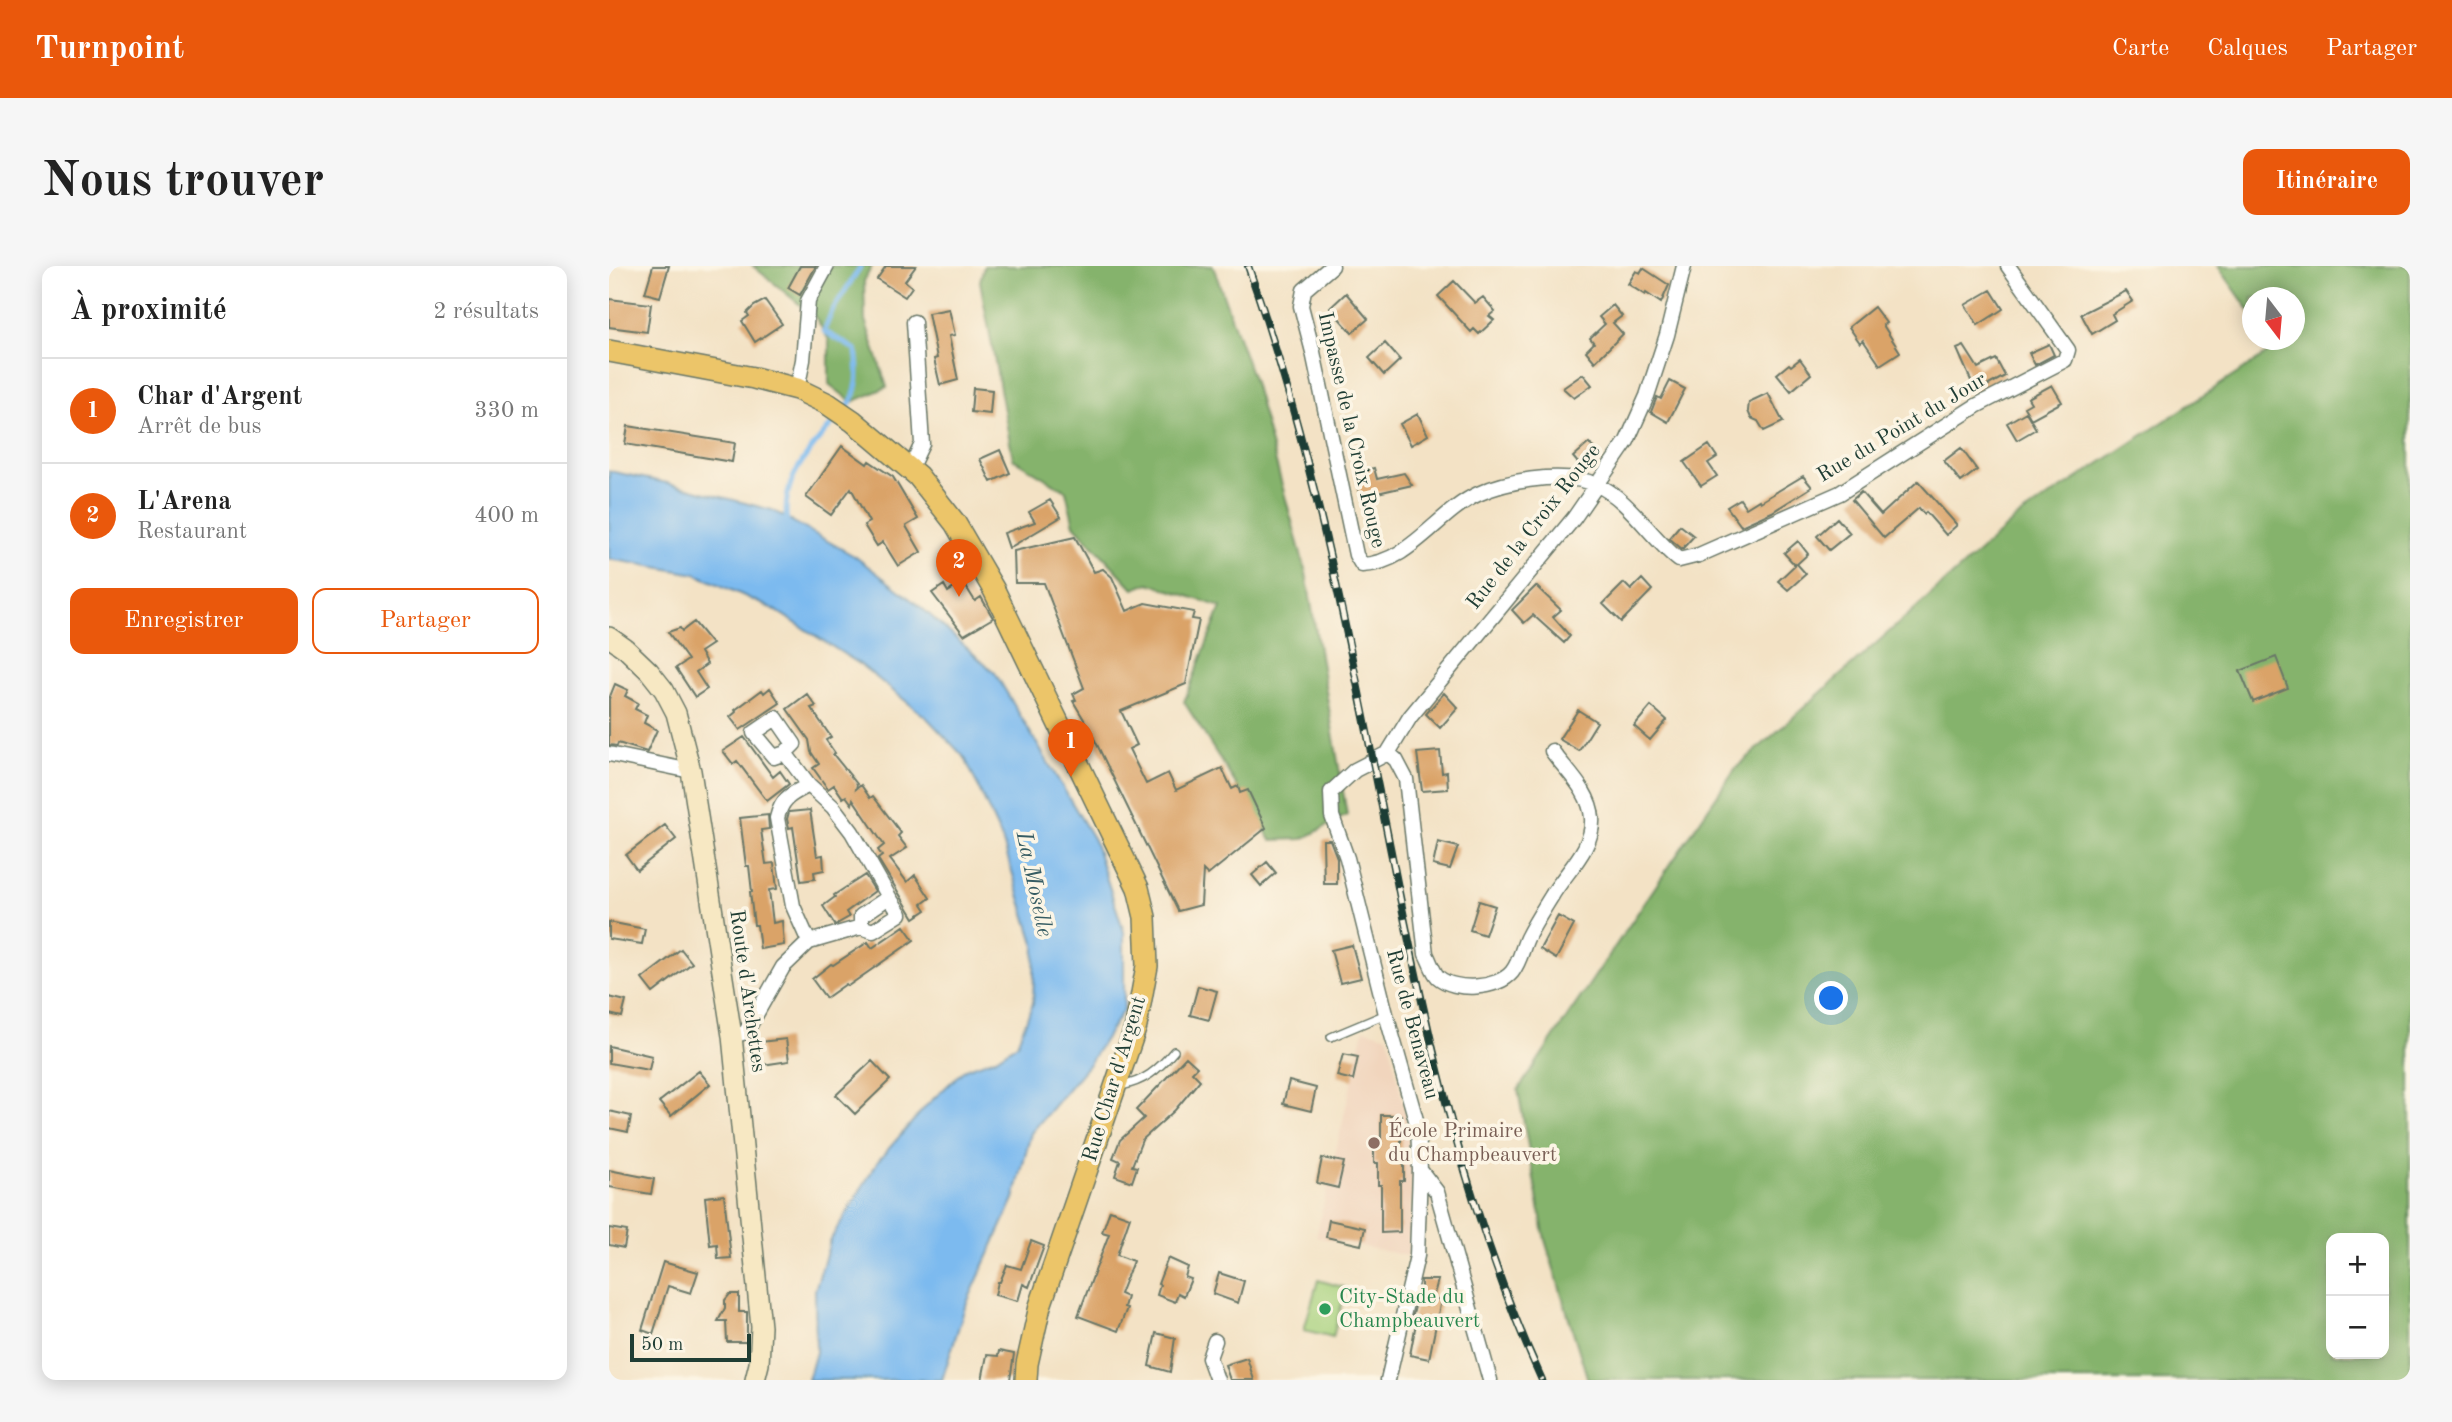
<!DOCTYPE html>
<html lang="fr">
<meta charset="utf-8">
<style>
body{margin:0;font-family:"Old Standard TT",serif;background:#f6f6f6;color:#222}
.controls{position:absolute;right:21px;bottom:21px;display:grid;overflow:hidden;border-radius:14px;box-shadow:0 4px 18px #0003}
.controls button{width:63px;height:63px;display:grid;place-items:center;padding:0;border:0;border-bottom:2px solid #e0e0e0;background:#fff;color:#222;font:35px sans-serif}
.compass{position:absolute;left:1633px;top:21px;width:63px;height:63px;border-radius:50%;background:#fff;box-shadow:0 4px 18px #0003;rotate:164deg}
.scale{position:absolute;left:21px;bottom:18px;width:121px;box-sizing:border-box;padding-left:7px;border:4px solid #1f3d34;border-top:0;font-size:19px;line-height:24px;white-space:nowrap;color:#1f3d34;-webkit-text-stroke:5px #fcf5e5;paint-order:stroke}
.you{position:absolute;left:1223px;top:733px;width:24px;height:24px;margin:-18px;border:5px solid #fff;border-radius:50%;background:#1a73e8;box-shadow:0 0 0 10px #1a73e833}
.badge{display:grid;place-items:center;width:46px;height:46px;border-radius:50%;background:#ea580c;color:#fff;font-size:23px;font-weight:700}
.pin{position:absolute;translate:-50% -58px;filter:drop-shadow(0 2px 4px #0008)}
.pin::after{content:'';position:absolute;top:37px;width:24px;height:21px;background:inherit;clip-path:polygon(0 0,100% 0,50% 100%)}
.list{margin:0;padding:0;list-style:none}
h2{display:flex;justify-content:space-between;align-items:center;height:91px;margin:0;padding:0 28px;font-size:30px}
h2 small{font-size:23px;font-weight:400;color:#767676}
.list li{display:grid;grid-template-columns:46px 1fr auto;gap:21px;align-items:center;box-sizing:border-box;height:105px;padding:0 28px;border-top:2px solid #e0e0e0}
.list b{display:block;font-size:26px;white-space:nowrap}
.list p{margin:0;font-size:23px;white-space:nowrap;color:#767676}
.list em{font-size:23px;font-style:normal;color:#767676}
.actions{display:flex;gap:14px;padding:21px 28px}
.actions a{flex:1;padding:16px 0;border:2px solid #ea580c;border-radius:14px;text-align:center;font-size:24px;color:#ea580c}
.actions .main{background:#ea580c;color:#fff}
.map{position:relative;flex:none;width:1801px;height:1114px;overflow:hidden;border-radius:14px}
header{display:flex;align-items:center;gap:42px;box-sizing:border-box;height:98px;padding:0 35px;background:#ea580c;color:#fff}
header strong{font-size:33px}
nav{display:flex;gap:38px;margin-inline-start:auto;font-size:24px}
.intro{display:flex;align-items:center;justify-content:space-between;box-sizing:border-box;height:168px;padding:0 42px}
h1{margin:0;font-size:49px}
.button{padding:18px 32px;border-radius:14px;background:#ea580c;color:#fff;font-size:24px;font-weight:700}
main{display:flex;gap:42px;padding:0 42px}
aside{flex:1;background:#fff;border-radius:14px;box-shadow:0 4px 18px #0003}
.map>svg:first-child{display:block}
.built{fill:#f1d5bd}
.green{fill:#a7d17d;stroke:#638758;stroke-width:2}
.forest{fill:#85b36c;stroke:#527850;stroke-width:2;fill-rule:evenodd}
.water{fill:#7bbaef;stroke:#4d7c92;stroke-width:2}
.lines{fill:none;stroke-linecap:round;stroke-linejoin:round}
.stream{stroke:#7bbaef;stroke-width:5}
.building{fill:#daa367}
.lane-casing{stroke:#697767;stroke-width:10}
.street-casing{stroke:#697767;stroke-width:17}
.secondary-casing{stroke:#697767;stroke-width:22}
.primary-casing{stroke:#697767;stroke-width:24}
.lane{stroke:#fff;stroke-width:7}
.street{stroke:#fff;stroke-width:14}
.secondary{stroke:#f7e8c3;stroke-width:19}
.primary{stroke:#ecc569;stroke-width:21}
.rail-casing{stroke:#1f3d34;stroke-width:8}
.rail{stroke:#fcf5e5;stroke-width:5;stroke-dasharray:16;stroke-linecap:butt}
.education-dot{fill:#8d6e63;stroke:#fcf5e5;stroke-width:2.5}
.leisure-dot{fill:#2e9e5b;stroke:#fcf5e5;stroke-width:2.5}
.labels{text-anchor:middle;dominant-baseline:central;stroke-width:7;stroke-linejoin:round;paint-order:stroke}
.street-label{font-size:21px;fill:#1f3d34;stroke:#fcf5e5}
.education-label{font-size:21px;fill:#785e54;stroke:#fcf5e5;text-anchor:start}
.leisure-label{font-size:21px;fill:#27864d;stroke:#fcf5e5;text-anchor:start}
.water-label{font-size:23px;font-style:italic;fill:#365c63;stroke:#fcf5e5}
</style>
<header>
<strong>Turnpoint</strong>
<nav><a>Carte</a><a>Calques</a><a>Partager</a></nav>
</header>
<div class="intro"><h1>Nous trouver</h1><a class="button">Itinéraire</a></div>
<main>
<aside>
<h2>À proximité<small>2 résultats</small></h2>
<ul class="list">
<li><span class="badge">1</span><div><b>Char d'Argent</b><p>Arrêt de bus</p></div><em>330 m</em></li>
<li><span class="badge">2</span><div><b>L'Arena</b><p>Restaurant</p></div><em>400 m</em></li>
</ul>
<div class="actions"><a class="main">Enregistrer</a><a>Partager</a></div>
</aside>
<div class="map">
<svg width="1801" height="1114" viewBox="0 0 1801 1114">
<rect width="100%" height="100%" fill="#fcf5e5"/>
<filter id="ink" filterUnits="userSpaceOnUse"><feTurbulence type="fractalNoise" baseFrequency=".0143" numOctaves="2"/><feDisplacementMap in="SourceGraphic" scale="14" xChannelSelector="R" yChannelSelector="G"/><feConvolveMatrix kernelMatrix="1 2 1 2 8 2 1 2 1" color-interpolation-filters="sRGB"/></filter>
<filter id="wash" filterUnits="userSpaceOnUse"><feTurbulence type="fractalNoise" baseFrequency=".00686" numOctaves="4" result="noise"/><feDisplacementMap in="SourceGraphic" scale="28" xChannelSelector="R" yChannelSelector="G"/><feGaussianBlur stdDeviation="1.57" result="paint"/><feColorMatrix in="noise" values="0 0 0 0 0 0 0 0 0 0 0 0 0 0 0 0 0 1.4 0 .05"/><feComposite in="paint" operator="in"/></filter>
<g filter="url(#wash)">
<rect width="100%" height="100%" fill="#f3e2c5"/>
<path class="built" d="M 755,763 L 779,770 L 798,854 L 805,900 L 799,990 L 707,971 Z"/>
<path class="green" d="M 709,1014 L 737,1022 L 724,1071 L 695,1064 Z"/>
<path class="forest" d="M 144,0 L 263,0 L 255,15 L 256,54 L 278,121 L 243,136 L 220,118 L 220,74 L 206,51 Z
M 375,0 L 604,0 L 645,116 L 697,307 L 738,549 L 694,573 L 662,574 L 575,436 L 612,341 L 540,317 L 525,323 L 465,259 L 457,225 L 404,193 L 371,15 Z
M 1609,0 L 1801,0 L 1801,1114 L 979,1114 L 936,974 L 909,824 L 1126,503 L 1409,251 L 1667,82 L 1661,74 L 1686,74 L 1686,32 L 1644,32 L 1643,48 ZM 1722,972 L 1775,972 L 1775,1088 L 1722,1088 Z"/>
<path class="water" d="M 0,205 L 63,218 L 163,244 L 247,291 L 313,342 L 386,407 L 485,574 L 515,666 L 515,743 L 480,798 L 422,867 L 405,933 L 356,1041 L 333,1114 L 199,1114 L 207,1086 L 206,1024 L 222,973 L 269,895 L 318,839 L 356,803 L 387,792 L 408,778 L 424,737 L 426,680 L 393,573 L 356,492 L 319,453 L 252,399 L 166,344 L 87,308 L 0,293 Z"/>
<g class="lines">
<path class="stream" d="M 236,144 C 251,126 250,106 247,84 L 215,65 L 223,45 L 252,0
M 178,257 C 171,212 202,183 229,151"/>
</g>
<g id="blocks">
<path class="building" d="M 44,0 L 60,0 L 51,31 L 36,27 Z
M 191,0 L 207,0 L 191,29 L 179,22 Z
M 277,0 L 307,0 L 296,15 L 303,21 L 296,31 L 268,13 Z
M 1034,2 L 1060,19 L 1052,37 L 1037,27 L 1036,29 L 1019,18 L 1027,5 L 1031,7 Z
M 845,15 L 866,37 L 874,31 L 886,45 L 880,50 L 885,54 L 870,68 L 865,63 L 862,66 L 829,30 Z
M 1382,24 L 1394,43 L 1369,59 L 1356,39 Z
M 1517,25 L 1524,35 L 1503,48 L 1506,54 L 1483,68 L 1472,48 Z
M 737,27 L 759,53 L 743,67 L 721,42 Z
M 0,33 L 42,38 L 38,66 L 0,61 Z
M 156,34 L 173,58 L 146,76 L 133,55 L 140,50 L 138,47 L 145,40 Z
M 1004,39 L 1013,50 L 1004,57 L 1014,68 L 986,96 L 977,85 L 985,77 L 981,72 L 996,58 L 990,51 Z
M 1265,41 L 1277,57 L 1274,59 L 1291,86 L 1271,99 L 1254,74 L 1251,77 L 1240,61 Z
M 340,43 L 346,69 L 340,70 L 349,114 L 331,119 L 325,93 L 328,92 L 319,47 Z
M 776,77 L 791,94 L 775,109 L 760,92 Z
M 1440,78 L 1445,89 L 1426,99 L 1420,87 Z
M 1355,80 L 1369,102 L 1387,93 L 1396,110 L 1367,126 L 1348,83 Z
M 1191,93 L 1202,108 L 1182,125 L 1168,108 L 1180,98 L 1182,100 Z
M 974,108 L 983,119 L 965,132 L 954,122 Z
M 1061,115 L 1076,123 L 1059,156 L 1042,146 L 1048,131 L 1052,133 Z
M 1443,119 L 1453,136 L 1422,153 L 1415,141 L 1422,137 L 1419,132 Z
M 364,122 L 383,124 L 381,148 L 362,146 Z
M 1159,127 L 1174,156 L 1155,165 L 1149,155 L 1142,152 L 1139,145 L 1140,136 Z
M 1417,146 L 1427,163 L 1408,174 L 1398,157 Z
M 809,148 L 819,169 L 802,179 L 791,158 Z
M 19,160 L 126,177 L 123,196 L 16,178 Z
M 980,177 L 991,190 L 975,204 L 964,191 Z
M 1100,179 L 1108,191 L 1099,197 L 1108,210 L 1092,220 L 1075,196 Z
M 233,180 L 258,198 L 260,195 L 284,211 L 309,253 L 297,260 L 312,286 L 289,300 L 274,276 L 268,280 L 255,259 L 260,256 L 242,222 L 222,249 L 197,231 Z
M 1352,182 L 1368,204 L 1352,216 L 1335,195 Z
M 391,184 L 401,207 L 382,216 L 371,193 Z
M 765,202 L 768,213 L 795,207 L 803,219 L 751,231 L 745,207 Z
M 1194,210 L 1203,221 L 1163,246 L 1132,260 L 1118,241 L 1131,233 L 1137,242 L 1150,234 L 1151,236 Z
M 1309,215 L 1348,259 L 1337,269 L 1317,246 L 1315,248 L 1310,242 L 1275,272 L 1243,234 L 1252,226 L 1272,249 Z
M 441,234 L 452,251 L 400,282 L 395,267 L 426,256 L 420,246 Z
M 1228,252 L 1241,267 L 1220,284 L 1208,270 Z
M 1071,259 L 1085,270 L 1073,283 L 1060,272 Z
M 466,271 L 485,306 L 494,303 L 503,311 L 518,345 L 536,337 L 585,346 L 583,353 L 590,354 L 577,418 L 512,445 L 528,479 L 520,483 L 537,518 L 559,507 L 567,524 L 613,502 L 623,523 L 629,520 L 631,527 L 639,524 L 657,562 L 599,609 L 594,604 L 592,639 L 569,645 L 480,462 L 464,435 L 467,434 L 464,428 L 475,422 L 435,317 L 406,317 L 405,285 Z
M 1189,275 L 1199,288 L 1188,298 L 1197,308 L 1179,324 L 1169,315 L 1186,299 L 1175,287 Z
M 1033,313 L 1043,324 L 1012,356 L 994,338 L 1015,317 L 1022,324 Z
M 354,316 L 366,335 L 372,331 L 384,352 L 355,369 L 323,327 L 335,319 L 339,326 Z
M 927,320 L 952,344 L 944,351 L 961,370 L 955,377 L 924,349 L 915,357 L 903,344 Z
M 85,356 L 103,378 L 91,386 L 98,398 L 87,406 L 98,423 L 86,431 L 67,402 L 79,394 L 59,366 L 71,362 L 73,365 Z
M 1667,391 L 1679,422 L 1644,436 L 1631,405 Z
M 6,418 L 19,424 L 16,430 L 29,437 L 26,443 L 38,449 L 35,457 L 48,464 L 38,486 L 9,477 L 8,480 L 0,479 L 0,433 Z
M 161,422 L 171,437 L 131,464 L 121,451 L 127,446 L 126,444 L 153,424 L 155,427 Z
M 835,427 L 849,442 L 831,462 L 817,448 Z
M 198,428 L 207,440 L 202,442 L 222,471 L 217,474 L 226,487 L 224,488 L 248,518 L 247,523 L 252,519 L 261,532 L 264,530 L 292,567 L 289,570 L 298,582 L 281,593 L 298,616 L 306,609 L 321,632 L 313,638 L 317,644 L 305,652 L 269,593 L 273,590 L 269,584 L 275,579 L 244,533 L 243,538 L 237,530 L 234,532 L 225,519 L 219,523 L 204,502 L 210,498 L 202,486 L 200,474 L 178,443 Z
M 1042,440 L 1058,454 L 1041,474 L 1025,460 Z
M 969,444 L 988,456 L 970,485 L 950,473 Z
M 135,471 L 164,511 L 171,505 L 180,518 L 158,535 L 128,495 L 124,498 L 114,485 Z
M 831,485 L 833,507 L 838,506 L 839,523 L 813,525 L 808,487 Z
M 201,544 L 208,590 L 214,589 L 215,604 L 205,606 L 206,613 L 192,615 L 184,561 L 180,562 L 178,553 L 180,546 Z
M 159,549 L 160,563 L 152,564 L 157,598 L 165,597 L 168,623 L 160,624 L 164,657 L 173,655 L 175,679 L 151,683 L 148,659 L 145,659 L 141,626 L 143,626 L 140,600 L 137,600 L 131,552 Z
M 56,559 L 67,573 L 28,604 L 17,589 Z
M 714,574 L 721,574 L 728,592 L 728,618 L 715,618 Z
M 829,576 L 849,581 L 841,603 L 824,599 Z
M 658,596 L 667,607 L 652,620 L 643,609 Z
M 256,609 L 266,625 L 237,646 L 240,651 L 226,659 L 214,640 L 226,631 L 225,629 Z
M 870,635 L 886,640 L 876,669 L 861,664 Z
M 949,650 L 965,659 L 947,693 L 931,683 Z
M 0,656 L 36,663 L 33,678 L 0,673 Z
M 295,660 L 305,674 L 239,720 L 237,718 L 217,732 L 203,713 L 222,698 L 224,699 L 259,676 L 263,682 Z
M 743,679 L 752,712 L 731,717 L 722,684 Z
M 72,683 L 83,697 L 44,727 L 33,713 Z
M 589,720 L 608,725 L 600,754 L 581,749 Z
M 0,731 L 17,735 L 13,751 L 0,748 Z
M 177,773 L 180,795 L 153,799 L 151,776 Z
M 0,780 L 43,790 L 40,804 L 0,797 Z
M 734,788 L 749,791 L 744,814 L 728,810 Z
M 577,791 L 588,801 L 583,806 L 591,814 L 566,844 L 533,874 L 523,900 L 528,901 L 523,916 L 506,910 L 511,895 L 504,892 L 511,874 L 535,852 L 527,844 Z
M 263,795 L 281,814 L 246,848 L 227,829 Z
M 90,805 L 101,818 L 62,850 L 50,836 Z
M 680,815 L 707,822 L 702,845 L 674,838 Z
M 0,845 L 22,850 L 19,866 L 0,862 Z
M 772,849 L 792,849 L 792,898 L 795,898 L 795,915 L 791,915 L 791,966 L 772,967 L 772,919 L 769,919 L 769,897 L 765,897 L 765,874 L 772,874 Z
M 713,892 L 735,896 L 729,922 L 708,917 Z
M 0,904 L 45,913 L 42,928 L 0,921 Z
M 115,929 L 122,992 L 109,993 L 108,978 L 101,979 L 96,931 Z
M 501,944 L 521,951 L 508,989 L 524,995 L 511,1028 L 518,1031 L 515,1041 L 518,1042 L 509,1065 L 469,1050 L 500,968 L 493,966 Z
M 720,954 L 756,962 L 752,979 L 717,971 Z
M 0,962 L 18,965 L 15,982 L 0,979 Z
M 422,975 L 435,980 L 420,1021 L 414,1018 L 409,1035 L 386,1029 L 389,1016 L 391,1016 L 398,999 L 412,1003 Z
M 559,992 L 579,1001 L 576,1011 L 582,1013 L 575,1030 L 569,1027 L 566,1036 L 548,1029 L 551,1019 L 549,1018 Z
M 54,996 L 89,1006 L 82,1027 L 59,1020 L 44,1068 L 33,1064 Z
M 610,1007 L 635,1015 L 629,1037 L 604,1028 Z
M 812,1014 L 829,1014 L 824,1032 L 832,1034 L 820,1093 L 801,1089 L 807,1057 L 802,1056 L 809,1029 L 812,1029 Z
M 121,1028 L 130,1028 L 130,1046 L 138,1046 L 138,1076 L 118,1076 L 117,1055 L 109,1055 L 116,1042 L 116,1034 Z
M 547,1067 L 566,1072 L 561,1106 L 540,1100 Z
M 390,1085 L 405,1088 L 401,1114 L 373,1114 L 378,1089 L 389,1090 Z
M 638,1092 L 645,1114 L 621,1114 L 616,1099 Z"/>
</g>
</g>
<g filter="url(#ink)">
<use href="#blocks" fill-opacity="0" stroke="#697767" stroke-width="2"/>
<g class="lines">
<g class="lane-casing">
<path id="lane" d="M 722,771 L 777,748
M 511,820 C 535,816 549,804 565,785"/>
</g>
<g class="street-casing">
<path id="street" d="M 723,0 L 695,24 L 692,40 L 704,86 L 747,289 L 753,299 C 801,297 828,247 869,228 C 890,218 913,214 936,212 C 953,211 972,211 988,219 C 1019,232 1043,273 1070,294 L 1090,289 L 1231,227 L 1367,140 L 1456,94 L 1459,84 L 1399,0
M 188,123 L 194,94 L 199,35 L 218,0
M 301,203 L 313,178 L 305,56
M 167,452 L 185,478 L 176,487 L 165,491 L 145,467 Z
M 176,487 L 200,519
M 779,487 L 746,504 L 722,526 L 723,550 L 738,592 L 777,748 L 809,861 L 811,904 L 808,990 L 779,1114
M 779,487 L 801,451 L 965,252 L 1018,175 L 1038,130 L 1058,69 L 1075,0
M 779,487 L 787,494 L 797,513 L 817,688 C 821,695 824,706 829,711 C 846,726 889,723 903,706 C 911,696 913,683 918,672 C 925,658 934,644 942,631 C 956,606 985,583 983,552 C 981,525 958,506 943,485
M 0,488 L 82,505
M 200,676 L 184,640 L 168,552 C 173,531 183,528 200,519 L 224,541 L 243,566 L 280,631
M 123,770 L 137,766 L 174,701 L 200,676 L 252,661 L 264,665 L 291,648 L 280,631 L 252,650 L 252,661
M 811,904 L 828,926 L 881,1114
M 606,1075 L 600,1092 L 608,1114"/>
</g>
<g class="secondary-casing">
<path id="secondary" d="M 0,371 L 17,383 L 40,405 L 55,424 L 67,447 L 82,505 L 123,770 L 152,1061 L 150,1098 L 146,1114"/>
</g>
<g class="primary-casing">
<path id="primary" d="M 0,85 L 145,112 L 188,123 L 219,138 L 244,155 L 309,210 L 346,257 L 385,324 L 529,622 L 536,651 L 538,700 L 527,760 L 431,1040 L 418,1098 L 417,1114"/>
</g>
<use href="#lane" class="lane"/>
<use href="#street" class="street"/>
<use href="#secondary" class="secondary"/>
<use href="#primary" class="primary"/>
<g class="rail-casing">
<path id="rail" d="M 639,0 C 707,192 743,392 783,591 C 818,770 857,948 933,1114"/>
</g>
<use href="#rail" class="rail"/>
</g>
</g>
<circle class="education-dot" cx="765" cy="877" r="7"/>
<circle class="leisure-dot" cx="716" cy="1043" r="7"/>
<g class="labels">
<g class="street-label">
<text transform="translate(1293 162) rotate(-31)">Rue du Point du Jour</text>
<text transform="translate(742 164) rotate(77)">Impasse de la Croix Rouge</text>
<text transform="translate(925 261) rotate(-52)">Rue de la Croix Rouge</text>
<text transform="translate(138 725) rotate(82)">Route d'Archettes</text>
<text transform="translate(803 758) rotate(75)">Rue de Benaveau</text>
<text transform="translate(506 813) rotate(-73)">Rue Char d'Argent</text>
</g>
<g class="education-label">
<text x="779" y="865">École Primaire<tspan x="779" dy="24">du Champbeauvert</tspan></text>
</g>
<g class="leisure-label">
<text x="730" y="1031">City-Stade du<tspan x="730" dy="24">Champbeauvert</tspan></text>
</g>
<g class="water-label">
<text transform="translate(425 618) rotate(78)">La Moselle</text>
</g>
</g>
</svg>
<div class="controls">
<button>+</button>
<button>−</button>
</div>
<svg class="compass" viewBox="-18 -18 36 36"><path d="M0-13l5 13h-10z" fill="#e53935"/><path d="M0 13l5-13h-10z" fill="#767676"/></svg>
<div class="scale">50 m</div>
<div class="you"></div>
<div class="pin badge" style="left:462px;top:511px">1</div>
<div class="pin badge" style="left:350px;top:331px">2</div>
</div>
</main>
